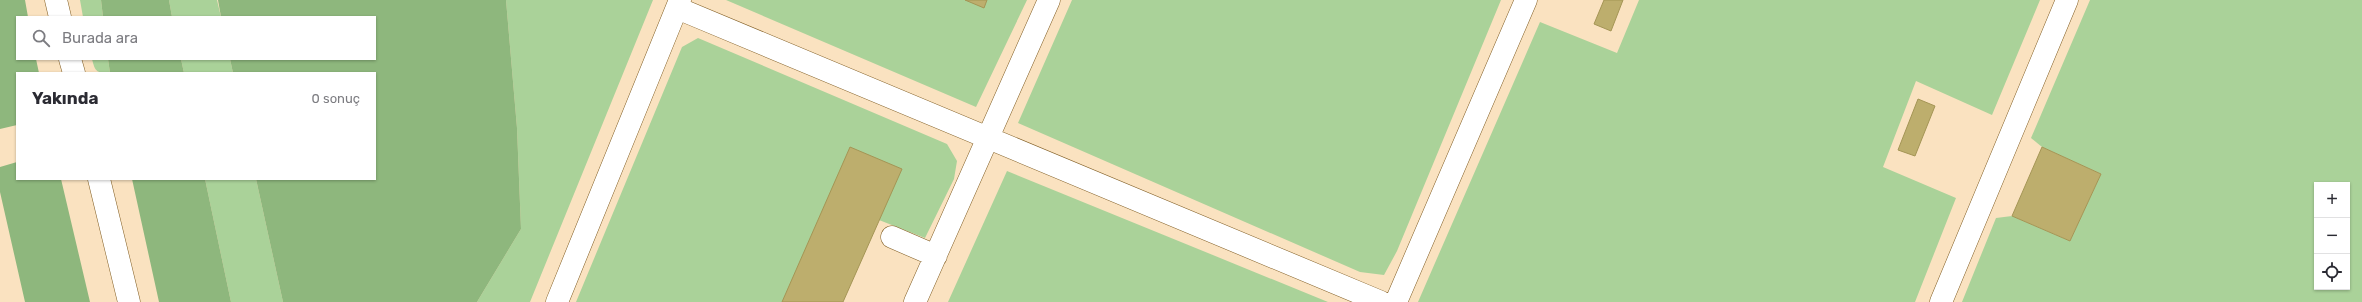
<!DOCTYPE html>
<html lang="tr">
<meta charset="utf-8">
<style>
body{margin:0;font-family:Rubik,sans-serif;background:#f7f7f7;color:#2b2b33}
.controls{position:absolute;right:12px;bottom:12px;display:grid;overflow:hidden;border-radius:0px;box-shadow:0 1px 3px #0004}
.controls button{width:36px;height:36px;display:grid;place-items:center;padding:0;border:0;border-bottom:1px solid #e1e1e2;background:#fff;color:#2b2b33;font:20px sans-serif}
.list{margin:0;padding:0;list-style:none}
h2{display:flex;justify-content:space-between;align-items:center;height:52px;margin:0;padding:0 16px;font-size:17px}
h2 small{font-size:13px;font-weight:400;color:#7c7c81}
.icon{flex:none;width:22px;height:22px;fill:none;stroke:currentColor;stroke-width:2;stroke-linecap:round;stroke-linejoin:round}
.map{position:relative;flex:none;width:2362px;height:302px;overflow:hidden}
.search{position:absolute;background:#fff;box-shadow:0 1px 3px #0004;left:16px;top:16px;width:360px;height:44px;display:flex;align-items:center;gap:10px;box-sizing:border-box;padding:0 14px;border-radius:0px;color:#7c7c81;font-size:15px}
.panel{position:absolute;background:#fff;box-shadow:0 1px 3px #0004;left:16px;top:72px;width:360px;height:108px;border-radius:0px}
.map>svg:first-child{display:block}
.green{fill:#aad299;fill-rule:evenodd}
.forest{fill:#8eb77d}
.building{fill:#bdae6d;stroke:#a49555}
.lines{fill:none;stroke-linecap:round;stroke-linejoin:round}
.minor-casing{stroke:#825f25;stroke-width:23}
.minor{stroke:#fff;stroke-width:22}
</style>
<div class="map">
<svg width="2362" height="302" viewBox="0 0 2362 302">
<rect width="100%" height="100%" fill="#fae2c0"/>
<path class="green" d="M 80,0 L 101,0 L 103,17 L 83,17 Z
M 169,0 L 217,0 L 221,17 L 172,17 Z
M 506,0 L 653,0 L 530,302 L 477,302 L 521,229 L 517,128 Z
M 726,0 L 1027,0 L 976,107 Z
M 1072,0 L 1501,0 L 1397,251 L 1384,275 L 1360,272 L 1018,123 Z
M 1639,0 L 2040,0 L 1992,115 L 1916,81 L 1883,167 L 1956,198 L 1915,302 L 1418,302 L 1540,22 L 1617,53 Z
M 2090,0 L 2362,0 L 2362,302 L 1962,302 L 1996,218 L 2012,216 L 2070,241 L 2101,174 L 2042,147 L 2031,138 ZM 2317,185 L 2347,185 L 2347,287 L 2317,287 Z
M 698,38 L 947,144 L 957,161 L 954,179 L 925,238 L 879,220 L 782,302 L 576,302 L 682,47 Z
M 92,59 L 108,59 L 110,73 C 97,73 95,72 92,59 Z
M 181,59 L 230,59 L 233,73 L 184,73 Z
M 1007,171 L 1328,302 L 948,302 Z
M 205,179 L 256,179 L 283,302 L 231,302 Z"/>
<path class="forest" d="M 0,0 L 25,0 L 28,17 L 17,17 L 17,59 L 36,59 L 39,73 L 17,73 L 17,125 L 0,129 Z
M 101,0 L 169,0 L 172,17 L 103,17 Z
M 218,0 L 506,0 L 517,128 L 521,229 L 477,302 L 283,302 L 256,179 L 375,179 L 375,73 L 233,73 L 230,59 L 375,59 L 375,17 L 221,17 Z
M 108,59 L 181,59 L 184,73 L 110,73 Z
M 17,162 L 17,179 L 61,179 L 90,302 L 25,302 L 0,192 L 0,167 Z
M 132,179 L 205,179 L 231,302 L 159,302 Z"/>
<path class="building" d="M 965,0 L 987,0 L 984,8 Z
M 1604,0 L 1623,0 L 1611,31 L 1594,24 Z
M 1918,99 L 1935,106 L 1915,156 L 1898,150 Z
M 850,147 L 902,169 L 843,302 L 782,302 Z
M 2042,147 L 2101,174 L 2070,241 L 2012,216 Z"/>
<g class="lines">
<g class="minor-casing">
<path id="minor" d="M 56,0 L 60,17
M 677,8 L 1381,302
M 70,59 L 74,73
M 99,179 L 129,302
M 892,237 L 936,256
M 557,302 L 680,0
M 915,302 L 1049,0
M 1396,302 L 1526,0
M 1941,302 L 2067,0"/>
</g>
<use href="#minor" class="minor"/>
</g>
</svg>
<div class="controls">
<button>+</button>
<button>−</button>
<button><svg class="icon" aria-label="locate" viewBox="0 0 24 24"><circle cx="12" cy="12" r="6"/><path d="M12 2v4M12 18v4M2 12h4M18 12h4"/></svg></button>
</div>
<div class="search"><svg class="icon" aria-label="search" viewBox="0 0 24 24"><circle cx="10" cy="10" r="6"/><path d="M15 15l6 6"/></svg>Burada ara</div>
<section class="panel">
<h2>Yakında<small>0 sonuç</small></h2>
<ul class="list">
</ul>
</section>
</div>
